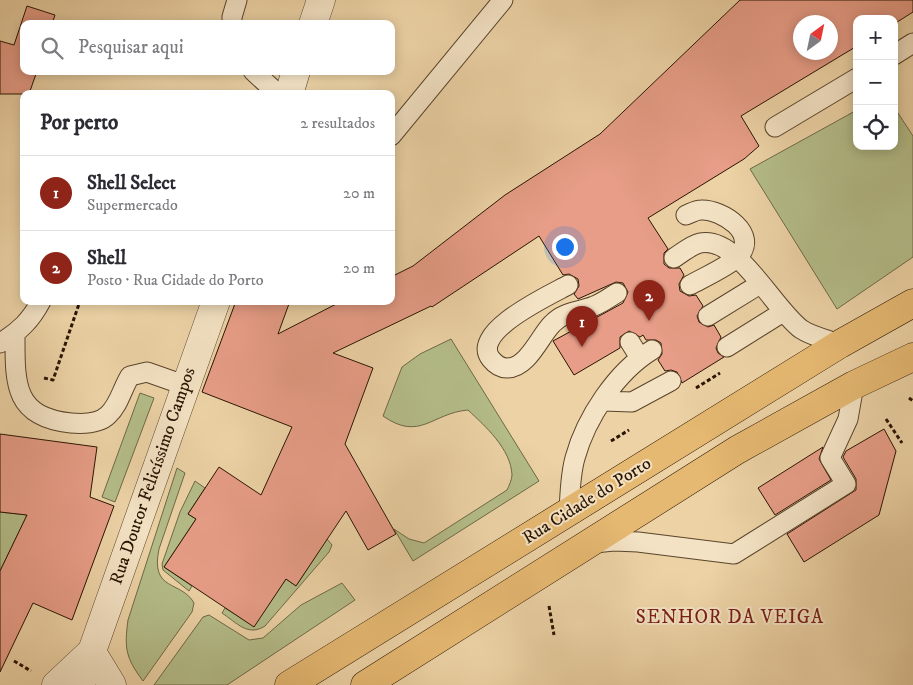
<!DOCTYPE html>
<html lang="pt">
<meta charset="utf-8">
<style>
body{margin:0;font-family:"IM FELL DW Pica",serif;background:#f7f7f7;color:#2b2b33}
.controls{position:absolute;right:15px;top:15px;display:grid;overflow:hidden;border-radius:10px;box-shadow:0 2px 12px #0003}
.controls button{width:45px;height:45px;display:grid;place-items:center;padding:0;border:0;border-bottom:1px solid #e1e1e2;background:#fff;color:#2b2b33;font:25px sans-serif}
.compass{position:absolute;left:793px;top:15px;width:45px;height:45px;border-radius:50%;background:#fff;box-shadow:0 2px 12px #0003;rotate:33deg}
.you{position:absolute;left:564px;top:246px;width:18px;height:18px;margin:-12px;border:4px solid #fff;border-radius:50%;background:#1a73e8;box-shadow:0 0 0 8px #1a73e833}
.badge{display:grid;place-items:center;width:32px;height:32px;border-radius:50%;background:#8f2418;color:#fff;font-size:16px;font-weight:700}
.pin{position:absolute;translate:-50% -41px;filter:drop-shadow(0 1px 2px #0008)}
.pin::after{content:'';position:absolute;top:26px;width:18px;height:15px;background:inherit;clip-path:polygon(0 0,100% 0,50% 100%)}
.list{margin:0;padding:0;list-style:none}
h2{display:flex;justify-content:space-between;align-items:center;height:65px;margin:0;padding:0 20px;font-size:21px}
h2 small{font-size:16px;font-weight:400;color:#7c7c81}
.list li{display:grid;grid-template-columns:32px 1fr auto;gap:15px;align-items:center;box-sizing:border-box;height:75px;padding:0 20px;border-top:1px solid #e1e1e2}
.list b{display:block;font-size:19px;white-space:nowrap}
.list p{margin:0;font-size:16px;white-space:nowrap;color:#7c7c81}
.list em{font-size:16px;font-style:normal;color:#7c7c81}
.icon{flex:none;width:28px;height:28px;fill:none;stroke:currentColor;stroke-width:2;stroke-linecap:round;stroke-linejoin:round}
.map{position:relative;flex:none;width:913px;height:685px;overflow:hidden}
.search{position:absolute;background:#fff;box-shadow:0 2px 12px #0003;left:20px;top:20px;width:375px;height:55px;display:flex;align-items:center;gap:12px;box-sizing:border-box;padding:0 18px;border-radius:10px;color:#7c7c81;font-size:19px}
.panel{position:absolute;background:#fff;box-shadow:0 2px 12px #0003;left:20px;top:90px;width:375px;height:215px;border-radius:10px}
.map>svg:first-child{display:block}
.green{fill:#b4bd89;stroke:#6e6846}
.building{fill:#e79d87;stroke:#291402;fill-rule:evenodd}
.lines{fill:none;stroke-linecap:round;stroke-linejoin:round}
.service-casing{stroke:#5a442b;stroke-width:21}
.minor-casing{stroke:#5a442b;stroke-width:29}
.primary-casing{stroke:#291402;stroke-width:29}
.path{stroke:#291402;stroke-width:3;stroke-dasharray:4 2.5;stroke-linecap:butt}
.service{stroke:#f3e2c4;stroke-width:19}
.minor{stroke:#f3e2c4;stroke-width:28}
.primary{stroke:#e6b972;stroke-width:28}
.labels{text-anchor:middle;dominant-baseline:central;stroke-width:4;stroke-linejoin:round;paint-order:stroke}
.street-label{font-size:18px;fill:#291402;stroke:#f3e2c4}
.neighbourhood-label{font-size:19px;letter-spacing:1px;fill:#7a1f14;stroke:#f3e2c4}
</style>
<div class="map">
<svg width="913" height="685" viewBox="0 0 913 685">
<rect width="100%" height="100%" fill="#ecd2a5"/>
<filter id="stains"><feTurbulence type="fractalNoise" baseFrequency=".004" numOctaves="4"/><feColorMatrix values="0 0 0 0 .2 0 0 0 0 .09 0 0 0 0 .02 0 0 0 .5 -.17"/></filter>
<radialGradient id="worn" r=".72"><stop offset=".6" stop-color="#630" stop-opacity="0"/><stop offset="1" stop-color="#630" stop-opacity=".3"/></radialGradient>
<path class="green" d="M 894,107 L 913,136 L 913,257 L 837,309 L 750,169 L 857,110 L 857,146 L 894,146 Z
M 451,339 L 539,481 L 413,561 L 394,529 L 409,539 L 424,543 L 507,490 C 509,486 512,479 512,475 C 511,449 485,426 468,410 C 432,413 420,442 383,416 L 402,367 L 420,354 Z
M 140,393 L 154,398 L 115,502 L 102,497 Z
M 177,468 L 185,473 L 159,549 C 150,592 181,580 194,603 L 192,612 L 143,681 C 126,658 124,649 128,620 Z
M 195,481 L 205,488 L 188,514 L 196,519 L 164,567 L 192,586 L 189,591 L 163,570 L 162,564 L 180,512 Z
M 0,512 L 27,515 L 0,571 Z
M 327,539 L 332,545 L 329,552 L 265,626 C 248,637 237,623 222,613 L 225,608 L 254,626 L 286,579 L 296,586 Z
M 342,583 L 355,600 L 227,685 L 154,685 L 203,617 L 209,615 L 249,640 L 263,638 L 301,605 Z"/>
<path class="building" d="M 740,0 L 913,0 L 913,12 L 894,24 L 894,19 L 857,19 L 857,46 L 741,116 L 759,146 L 744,159 L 648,218 L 668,249 L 664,253 L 664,264 L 669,268 L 680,268 L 684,275 L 679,284 L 680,291 L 689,296 L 696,295 L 703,306 L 697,316 L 699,322 L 708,327 L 714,325 L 721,337 L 716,348 L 718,353 L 724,357 L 682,383 L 677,372 L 671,370 L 665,371 L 658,360 L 662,354 L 661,343 L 656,340 L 646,340 L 643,335 L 640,337 L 629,331 L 620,337 L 620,348 L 574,375 L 553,341 L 623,303 L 628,292 L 623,283 L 616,282 L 578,299 L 574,294 L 579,286 L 578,279 L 569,274 L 563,275 L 539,236 L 432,307 L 431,306 L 333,353 L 373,368 L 345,444 L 396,534 L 368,550 L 346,511 L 296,586 L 286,579 L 254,627 L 164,567 L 196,519 L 188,514 L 219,467 L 261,495 L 292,427 L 202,392 L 236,301 L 290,301 L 278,334 L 342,301 L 391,301 L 391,277 L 413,266 L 505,195 L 600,134 ZM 800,22 L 830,22 L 830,52 L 800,52 Z
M 27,6 L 55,15 L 52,24 L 24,24 L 24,71 L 37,71 L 29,94 L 0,94 L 0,41 L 14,45 Z
M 884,429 L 896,451 L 879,515 L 804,562 L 787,534 L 856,490 L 856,479 L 843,457 L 846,451 Z
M 0,434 L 97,447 L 90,497 L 114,506 L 72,620 L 33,603 L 0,672 L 0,571 L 27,515 L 0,512 Z
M 823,447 L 819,459 L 831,480 L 775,515 L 758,488 Z"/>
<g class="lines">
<g class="service-casing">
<path id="service" d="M 232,24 L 232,17 L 237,0
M 894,55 L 913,43
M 253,71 L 278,94
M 775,127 L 857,78
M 391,136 L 503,0
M 686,215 C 691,213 696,210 701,210 C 722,209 760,234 738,257 C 727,267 703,278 690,285
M 674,258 C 682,253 691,245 700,243 C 737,235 773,308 801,329 C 811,336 828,340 840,344
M 568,285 C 550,295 469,332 491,359 C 495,364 500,368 507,368 C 528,368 540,336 552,324 C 564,311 580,312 594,306 C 602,303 610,297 617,293
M 708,316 L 760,284
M 15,334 C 15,383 13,417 71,423 C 83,424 99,424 108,415 C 119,405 122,389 130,376 L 147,372 L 184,385
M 630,342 L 640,358
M 0,343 C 19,332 31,320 41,301
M 727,347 L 783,312
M 603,401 L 632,402 L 671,381
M 569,512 C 570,495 570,476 575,458 C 586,418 616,372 652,350
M 594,543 L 614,541 L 638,542 L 734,554 L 846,484 L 830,458 L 848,419 L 854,385"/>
</g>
<g class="minor-casing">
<path id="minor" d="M 313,24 L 321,0
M 289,94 L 296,71
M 92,652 L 112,685
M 56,685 L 89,654
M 80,685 L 216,301"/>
</g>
<g class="primary-casing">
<path id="primary" d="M 289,685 L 840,344 L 913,303
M 365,685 L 737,450 L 854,385 L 913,357"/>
</g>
<path class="path" d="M 44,378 L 53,380 L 80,301
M 696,388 L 720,373
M 909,398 L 913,401
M 886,419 L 902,443
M 611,441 L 629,430
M 549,606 L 554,635
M 14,661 L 31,671"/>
<use href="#service" class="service"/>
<use href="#minor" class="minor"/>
<use href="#primary" class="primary"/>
</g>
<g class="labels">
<g class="street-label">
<text transform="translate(153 476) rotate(-71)">Rua Doutor Felicíssimo Campos</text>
<text transform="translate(587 501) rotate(-32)">Rua Cidade do Porto</text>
</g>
<g class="neighbourhood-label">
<text x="730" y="617">SENHOR DA VEIGA</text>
</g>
</g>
<rect width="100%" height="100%" filter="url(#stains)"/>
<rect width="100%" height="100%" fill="url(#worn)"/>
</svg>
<div class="controls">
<button>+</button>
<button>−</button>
<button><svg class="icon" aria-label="locate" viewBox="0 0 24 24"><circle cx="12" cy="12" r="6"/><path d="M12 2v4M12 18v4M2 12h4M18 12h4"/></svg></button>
</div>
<svg class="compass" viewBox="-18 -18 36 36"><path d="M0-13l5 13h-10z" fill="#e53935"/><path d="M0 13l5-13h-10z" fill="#7c7c81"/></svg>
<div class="you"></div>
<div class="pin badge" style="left:582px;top:347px">1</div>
<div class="pin badge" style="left:649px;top:321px">2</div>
<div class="search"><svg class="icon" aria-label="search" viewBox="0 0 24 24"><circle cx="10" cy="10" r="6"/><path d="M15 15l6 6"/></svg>Pesquisar aqui</div>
<section class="panel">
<h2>Por perto<small>2 resultados</small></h2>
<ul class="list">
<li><span class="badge">1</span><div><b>Shell Select</b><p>Supermercado</p></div><em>20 m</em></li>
<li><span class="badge">2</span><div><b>Shell</b><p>Posto · Rua Cidade do Porto</p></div><em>20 m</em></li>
</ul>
</section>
</div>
